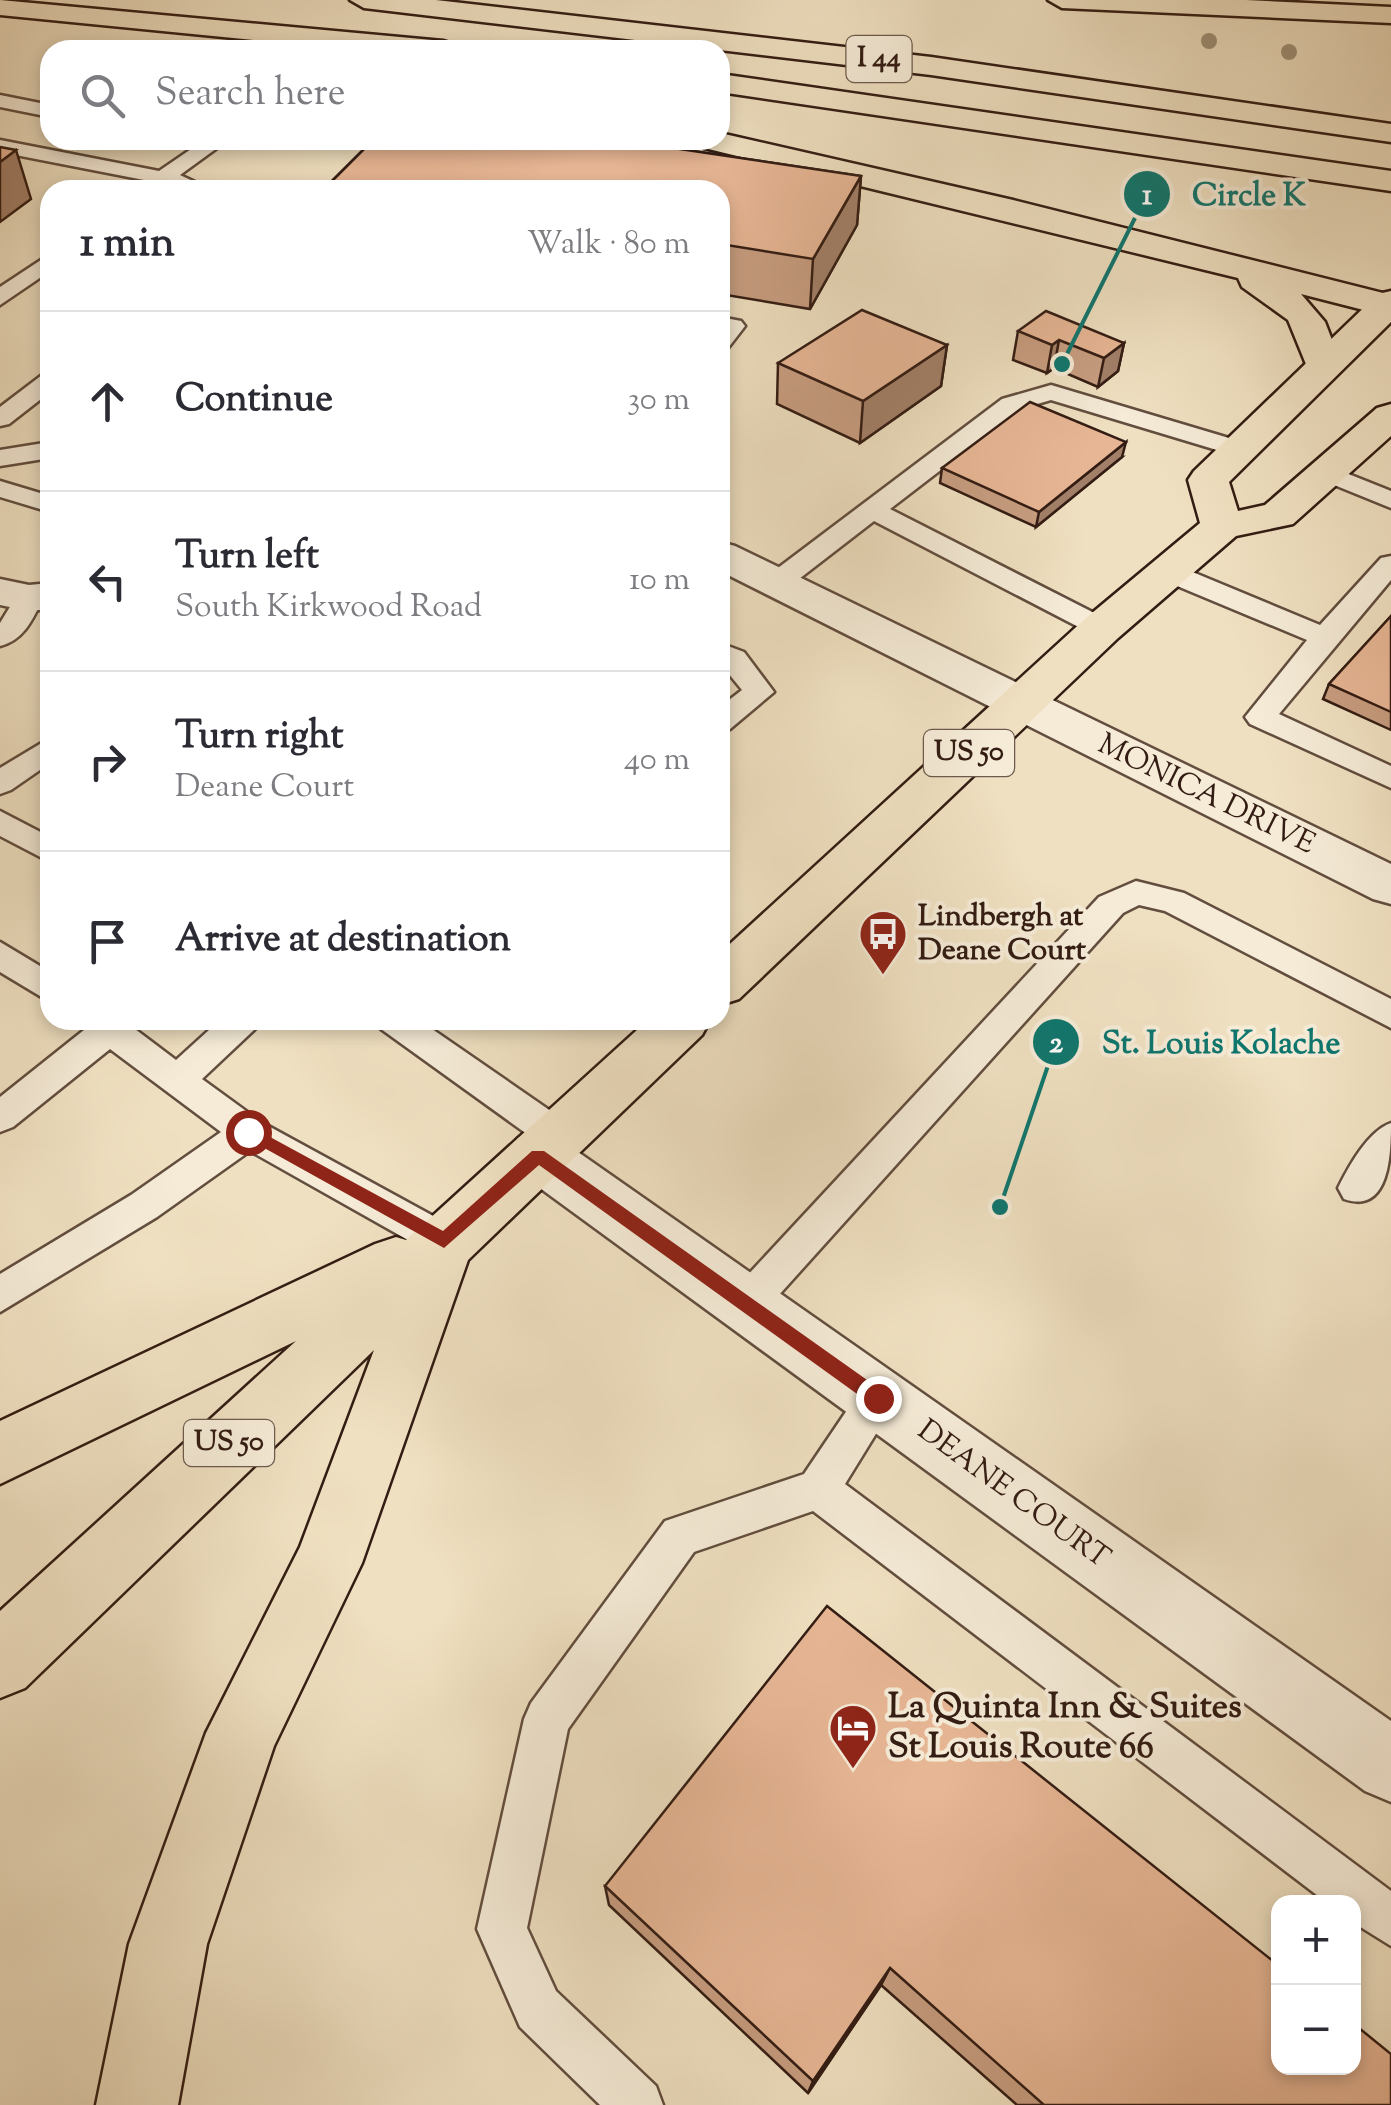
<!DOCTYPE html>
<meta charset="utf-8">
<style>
body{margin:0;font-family:"Sorts Mill Goudy",serif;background:#f2f2f3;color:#2b2b33}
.controls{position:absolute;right:30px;bottom:30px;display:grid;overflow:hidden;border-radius:20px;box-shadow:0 5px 15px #0003}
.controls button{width:90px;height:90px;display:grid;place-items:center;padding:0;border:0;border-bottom:2px solid #e1e1e2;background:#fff;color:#2b2b33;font:50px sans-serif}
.stop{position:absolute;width:30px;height:30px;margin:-22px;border:8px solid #8f2418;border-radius:50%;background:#fff}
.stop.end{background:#8f2418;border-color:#fff;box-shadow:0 2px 10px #0008}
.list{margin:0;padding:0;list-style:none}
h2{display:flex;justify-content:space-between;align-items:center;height:130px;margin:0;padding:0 40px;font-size:42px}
h2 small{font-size:32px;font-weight:400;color:#7c7c81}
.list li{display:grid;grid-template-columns:65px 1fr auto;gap:30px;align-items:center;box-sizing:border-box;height:180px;padding:0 40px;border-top:2px solid #e1e1e2}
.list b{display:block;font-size:38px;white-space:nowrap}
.list p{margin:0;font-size:32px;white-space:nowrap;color:#7c7c81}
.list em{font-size:32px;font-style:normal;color:#7c7c81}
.icon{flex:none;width:55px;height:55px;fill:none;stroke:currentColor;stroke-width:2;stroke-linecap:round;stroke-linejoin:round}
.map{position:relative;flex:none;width:1391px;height:2105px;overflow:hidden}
.search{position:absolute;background:#fff;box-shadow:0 5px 15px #0003;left:40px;top:40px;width:690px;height:110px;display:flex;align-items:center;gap:25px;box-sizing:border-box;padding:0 35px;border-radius:30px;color:#7c7c81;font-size:38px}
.panel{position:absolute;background:#fff;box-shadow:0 5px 15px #0003;left:40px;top:180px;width:690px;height:850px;border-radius:30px}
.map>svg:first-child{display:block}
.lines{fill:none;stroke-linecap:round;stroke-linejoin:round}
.service-casing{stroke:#624d3e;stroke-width:5}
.minor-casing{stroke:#624d3e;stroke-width:5}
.primary-casing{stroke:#331c13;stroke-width:5}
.motorway-casing{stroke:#331c13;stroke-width:5}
.service{fill:#f5ebd7;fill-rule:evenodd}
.minor{fill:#f5ebd7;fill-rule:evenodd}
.primary{fill:#efe0c1;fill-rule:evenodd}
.motorway{fill:#efe0c1;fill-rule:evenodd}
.tree{fill:#9e9077}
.wall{fill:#c79d80;stroke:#331c13;stroke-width:2.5}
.shaded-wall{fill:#a27f68;stroke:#331c13;stroke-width:2.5}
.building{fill:#e7b695;stroke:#331c13;stroke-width:2.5}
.route{fill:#8f2418}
.labels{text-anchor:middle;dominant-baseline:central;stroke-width:8;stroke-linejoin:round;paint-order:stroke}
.shield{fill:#f5ebd7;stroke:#6d5a4e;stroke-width:2.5}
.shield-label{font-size:28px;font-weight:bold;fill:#331c13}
.street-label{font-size:30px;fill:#331c13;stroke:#f5ebd7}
.poi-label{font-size:30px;font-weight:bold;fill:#331c13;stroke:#f5ebd7;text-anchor:start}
.near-poi-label{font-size:35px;font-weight:bold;fill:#331c13;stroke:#f5ebd7;text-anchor:start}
.leader{fill:none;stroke:#0f766e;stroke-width:4}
.callout-dot{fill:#0f766e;stroke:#f5ebd7;stroke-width:4}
.mark-label{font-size:30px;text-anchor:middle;font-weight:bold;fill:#fff}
.callout-label{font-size:32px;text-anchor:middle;font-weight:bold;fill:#0f766e;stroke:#f5ebd7;stroke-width:8;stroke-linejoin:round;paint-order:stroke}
</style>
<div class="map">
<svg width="1391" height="2105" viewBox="0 0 1391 2105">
<rect width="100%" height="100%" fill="#efe0c1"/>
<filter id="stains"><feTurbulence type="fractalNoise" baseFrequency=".002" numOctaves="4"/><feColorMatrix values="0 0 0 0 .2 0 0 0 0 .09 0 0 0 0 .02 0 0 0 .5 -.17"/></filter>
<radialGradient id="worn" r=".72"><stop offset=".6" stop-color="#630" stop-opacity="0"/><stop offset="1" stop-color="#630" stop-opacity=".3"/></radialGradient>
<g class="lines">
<g class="service-casing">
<path id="service" d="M 0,95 L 50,105 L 50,117 L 0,107 Z
M 0,140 L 159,171 L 197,145 L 190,140 L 224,143 L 180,175 L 212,190 L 185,190 L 166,184 L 146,190 L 141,185 L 144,180 L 0,152 Z
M 50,254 L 50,271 L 0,305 L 0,287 Z
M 720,317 L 741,321 L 745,326 L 728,348 L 720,350 Z
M 50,373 L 50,392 L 9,424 L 0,426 L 0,407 L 42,375 Z
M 1051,385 L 1249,444 L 1253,449 L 1240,457 L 1051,400 L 1020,409 L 890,509 L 1112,622 L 1116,628 L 1112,634 L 1092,634 L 874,521 L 786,589 L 766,589 L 762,583 L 766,577 L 1002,399 Z
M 50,442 L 50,458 L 0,466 L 0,450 Z
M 1326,465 L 1391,491 L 1391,508 L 1317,478 L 1313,473 L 1317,468 Z
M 0,481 L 50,496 L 50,512 L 0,497 Z
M 1391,556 L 1391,580 L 1279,714 L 1391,766 L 1391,788 L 1250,724 L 1245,717 L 1307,640 L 1158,578 L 1154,572 L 1158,566 L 1178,566 L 1320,625 L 1381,558 Z
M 29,589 L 39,592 L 43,598 C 33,619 24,640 0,646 L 0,623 L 19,592 Z
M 720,643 L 744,652 L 774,692 L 730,729 L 720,732 L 720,707 L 742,690 L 720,663 Z
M 50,738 L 50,763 L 11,790 L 0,794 L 0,768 Z
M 0,811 L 50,837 L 50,862 L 0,836 Z
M 1136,881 L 1184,893 L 1391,999 L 1391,1028 L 1165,911 L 1139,905 L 1123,913 L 760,1316 L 746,1321 L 732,1316 L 726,1304 L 732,1292 L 1099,897 Z
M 0,942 L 50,972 L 50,1002 L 0,972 Z
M 79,1020 L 123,1020 L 176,1060 L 220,1020 L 260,1020 L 255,1029 L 202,1079 L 261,1122 L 457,1229 L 463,1241 L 457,1253 L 444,1257 L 431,1253 L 250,1151 L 157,1217 L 0,1312 L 0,1274 L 131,1195 L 221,1132 L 110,1049 L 13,1127 L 0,1132 L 0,1097 L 84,1030 Z
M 376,1020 L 419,1020 L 571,1125 L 576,1136 L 571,1147 L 558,1151 L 545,1147 L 381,1029 Z
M 1391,1123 C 1391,1153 1390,1215 1344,1199 L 1338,1188 C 1349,1166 1368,1131 1391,1123 Z
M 878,1379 L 892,1385 L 898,1398 L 845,1484 L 1391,1891 L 1391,1946 L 1354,1923 L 1354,1902 L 1326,1902 L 813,1511 L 694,1552 L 568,1729 L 527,1928 L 556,1991 L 656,2086 L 663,2105 L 600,2105 L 520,2027 L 477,1929 L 524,1719 L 531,1703 L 665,1521 L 804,1474 L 864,1385 Z"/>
</g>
<g class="minor-casing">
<path id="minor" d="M 720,542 L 735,546 L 1391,864 L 1391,904 L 1373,899 L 720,571 Z
M 0,579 L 29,585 L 50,583 L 50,609 L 29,611 L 0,605 Z
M 538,1131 L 558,1138 L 1391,1721 L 1391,1802 L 1365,1791 L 518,1172 L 509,1155 L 518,1138 Z"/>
</g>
<g class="primary-casing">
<path id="primary" d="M 1391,291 L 1391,322 L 1229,482 L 1238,511 L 1265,505 L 1377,408 L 1391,404 L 1391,436 L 1293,524 L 1236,536 L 1118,638 L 739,999 L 720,1005 L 720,953 L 1086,618 L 1200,523 L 1188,480 L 1194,471 L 1378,294 Z
M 648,1020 L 710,1020 L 702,1035 L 468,1260 L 362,1563 L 274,1746 L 207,1944 L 178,2105 L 96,2105 L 129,1944 L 206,1733 L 300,1547 L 374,1350 L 25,1688 L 0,1698 L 0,1611 L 296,1341 L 0,1484 L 0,1421 L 375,1244 L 396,1237 L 406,1240 Z"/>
</g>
<g class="motorway-casing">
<path id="motorway" d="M 0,0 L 443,41 L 453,44 L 458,50 L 354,50 L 0,15 Z
M 350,0 L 436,0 L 931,57 L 1391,124 L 1391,142 L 931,75 L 364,8 Z
M 1048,0 L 1246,0 L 1391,7 L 1391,23 L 1062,8 Z
M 720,74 L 1391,171 L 1391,191 L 720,92 Z
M 720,133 L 1013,200 L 1391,295 L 1391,317 L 1301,294 L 1325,322 L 1342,366 L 1336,374 L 1323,377 L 1310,374 L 1288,320 L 1242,287 L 1238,278 L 700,147 L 695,140 L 720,140 Z
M 1391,405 L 1391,429 L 1376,425 L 1371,417 L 1376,409 Z"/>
</g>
<use href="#service" class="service"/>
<use href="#minor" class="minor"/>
<use href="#primary" class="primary"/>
<use href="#motorway" class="motorway"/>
</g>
<g class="tree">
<circle cx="1209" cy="41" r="8"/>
<circle cx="1289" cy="52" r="8"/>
</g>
<path class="wall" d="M 373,140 L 619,140 L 861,176 L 857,225 L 810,309 L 720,294 L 720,190 L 332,190 L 331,182 Z
M 1018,331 L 1124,343 L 1118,371 L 1098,387 L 1054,368 L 1047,373 L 1013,360 Z
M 947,345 L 941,386 L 860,443 L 777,404 L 778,363 Z
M 1122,457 L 1036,527 L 940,483 L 942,468 Z
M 1391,616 L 1391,730 L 1323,699 L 1329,684 Z
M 605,1886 L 1391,2105 L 1017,2105 L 881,1985 L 808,2093 L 609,1905 Z"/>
<path class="shaded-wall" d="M 16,150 L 31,199 L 0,222 L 0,162 Z
M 861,176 L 857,225 L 810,309 L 813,259 Z
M 1059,340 L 1054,368 L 1047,373 L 1052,345 Z
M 1124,343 L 1118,371 L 1098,387 L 1104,358 Z
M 947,345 L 941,386 L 860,443 L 863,401 Z
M 1126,442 L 1122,457 L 1036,527 L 1039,512 Z
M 890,1968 L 881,1985 L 808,2093 L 813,2081 Z"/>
<path class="building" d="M 373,140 L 619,140 L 861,176 L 813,259 L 720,244 L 720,190 L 381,190 L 331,182 Z
M 0,147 L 16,150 L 0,162 Z
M 862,310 L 947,345 L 863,401 L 778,363 Z
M 1046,311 L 1124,343 L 1104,358 L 1059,340 L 1052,345 L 1018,331 Z
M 1030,402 L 1126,442 L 1039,512 L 942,468 Z
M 1391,616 L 1391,712 L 1329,684 Z
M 827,1606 L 1278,1965 L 1278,2068 L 1354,2068 L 1354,2024 L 1391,2054 L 1391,2105 L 1044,2105 L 890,1968 L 813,2081 L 605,1886 Z"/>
<path class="route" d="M 248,1125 L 443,1231 L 532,1151 L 544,1151 L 884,1392 L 887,1398 L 884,1404 L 871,1404 L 539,1165 L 444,1248 L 243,1136 L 243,1127 Z"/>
<defs>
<g id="bus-pin" transform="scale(2.5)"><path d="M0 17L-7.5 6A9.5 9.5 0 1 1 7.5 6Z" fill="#8f2418" stroke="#f5ebd7"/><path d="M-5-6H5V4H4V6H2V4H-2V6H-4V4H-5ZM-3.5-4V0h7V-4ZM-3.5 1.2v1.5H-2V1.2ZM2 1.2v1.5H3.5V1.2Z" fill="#fff"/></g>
<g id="hotel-pin" transform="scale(2.5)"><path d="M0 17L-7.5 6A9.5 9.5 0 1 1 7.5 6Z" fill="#8f2418" stroke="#f5ebd7"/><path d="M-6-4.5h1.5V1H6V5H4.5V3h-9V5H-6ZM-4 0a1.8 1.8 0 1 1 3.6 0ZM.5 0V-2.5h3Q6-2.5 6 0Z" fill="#fff"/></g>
</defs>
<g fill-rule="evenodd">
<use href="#bus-pin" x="883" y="934"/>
<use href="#hotel-pin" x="853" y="1728"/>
</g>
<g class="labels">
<g class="shield">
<rect x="846.5" y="36" width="65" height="46" rx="8"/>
<rect x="924" y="730" width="90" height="46" rx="8"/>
<rect x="184" y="1420" width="90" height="46" rx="8"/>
</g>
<g class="shield-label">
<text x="879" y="59">I 44</text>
<text x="969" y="753">US 50</text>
<text x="229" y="1443">US 50</text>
</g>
<g class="street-label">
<text transform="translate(1206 795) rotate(26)">MONICA DRIVE</text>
<text transform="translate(1013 1495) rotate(36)">DEANE COURT</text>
</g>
<g class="poi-label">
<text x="918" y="917">Lindbergh at<tspan x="918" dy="34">Deane Court</tspan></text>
</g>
<g class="near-poi-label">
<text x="888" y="1708">La Quinta Inn &amp; Suites<tspan x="888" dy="40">St Louis Route 66</tspan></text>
</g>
</g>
<path class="leader" d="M1062 364L1147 194M1000 1207L1056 1042"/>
<g class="callout-dot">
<circle cx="1062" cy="364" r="10"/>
<circle cx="1000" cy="1207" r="10"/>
<circle cx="1147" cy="194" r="25"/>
<circle cx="1056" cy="1042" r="25"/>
</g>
<g class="mark-label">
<text x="1147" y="204">1</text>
<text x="1056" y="1052">2</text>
</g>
<g class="callout-label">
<text x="1249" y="205">Circle K</text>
<text x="1221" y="1053">St. Louis Kolache</text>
</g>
<rect width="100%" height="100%" filter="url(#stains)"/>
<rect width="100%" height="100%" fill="url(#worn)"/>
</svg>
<div class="controls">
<button>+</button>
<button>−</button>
</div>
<div class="stop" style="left:248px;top:1132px"></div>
<div class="stop end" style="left:878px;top:1398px"></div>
<div class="search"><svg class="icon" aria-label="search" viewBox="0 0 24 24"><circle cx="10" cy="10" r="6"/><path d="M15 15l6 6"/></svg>Search here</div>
<section class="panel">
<h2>1 min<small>Walk · 80 m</small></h2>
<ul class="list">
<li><svg class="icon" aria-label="ahead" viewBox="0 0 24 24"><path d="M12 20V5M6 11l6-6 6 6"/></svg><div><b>Continue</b></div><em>30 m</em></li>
<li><svg class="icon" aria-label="left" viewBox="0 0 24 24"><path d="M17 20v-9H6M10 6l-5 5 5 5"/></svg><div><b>Turn left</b><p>South Kirkwood Road</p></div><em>10 m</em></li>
<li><svg class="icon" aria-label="right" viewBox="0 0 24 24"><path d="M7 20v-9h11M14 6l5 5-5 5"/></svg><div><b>Turn right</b><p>Deane Court</p></div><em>40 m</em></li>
<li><svg class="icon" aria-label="arrive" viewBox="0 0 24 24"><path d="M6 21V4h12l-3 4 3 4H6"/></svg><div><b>Arrive at destination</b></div></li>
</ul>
</section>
</div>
